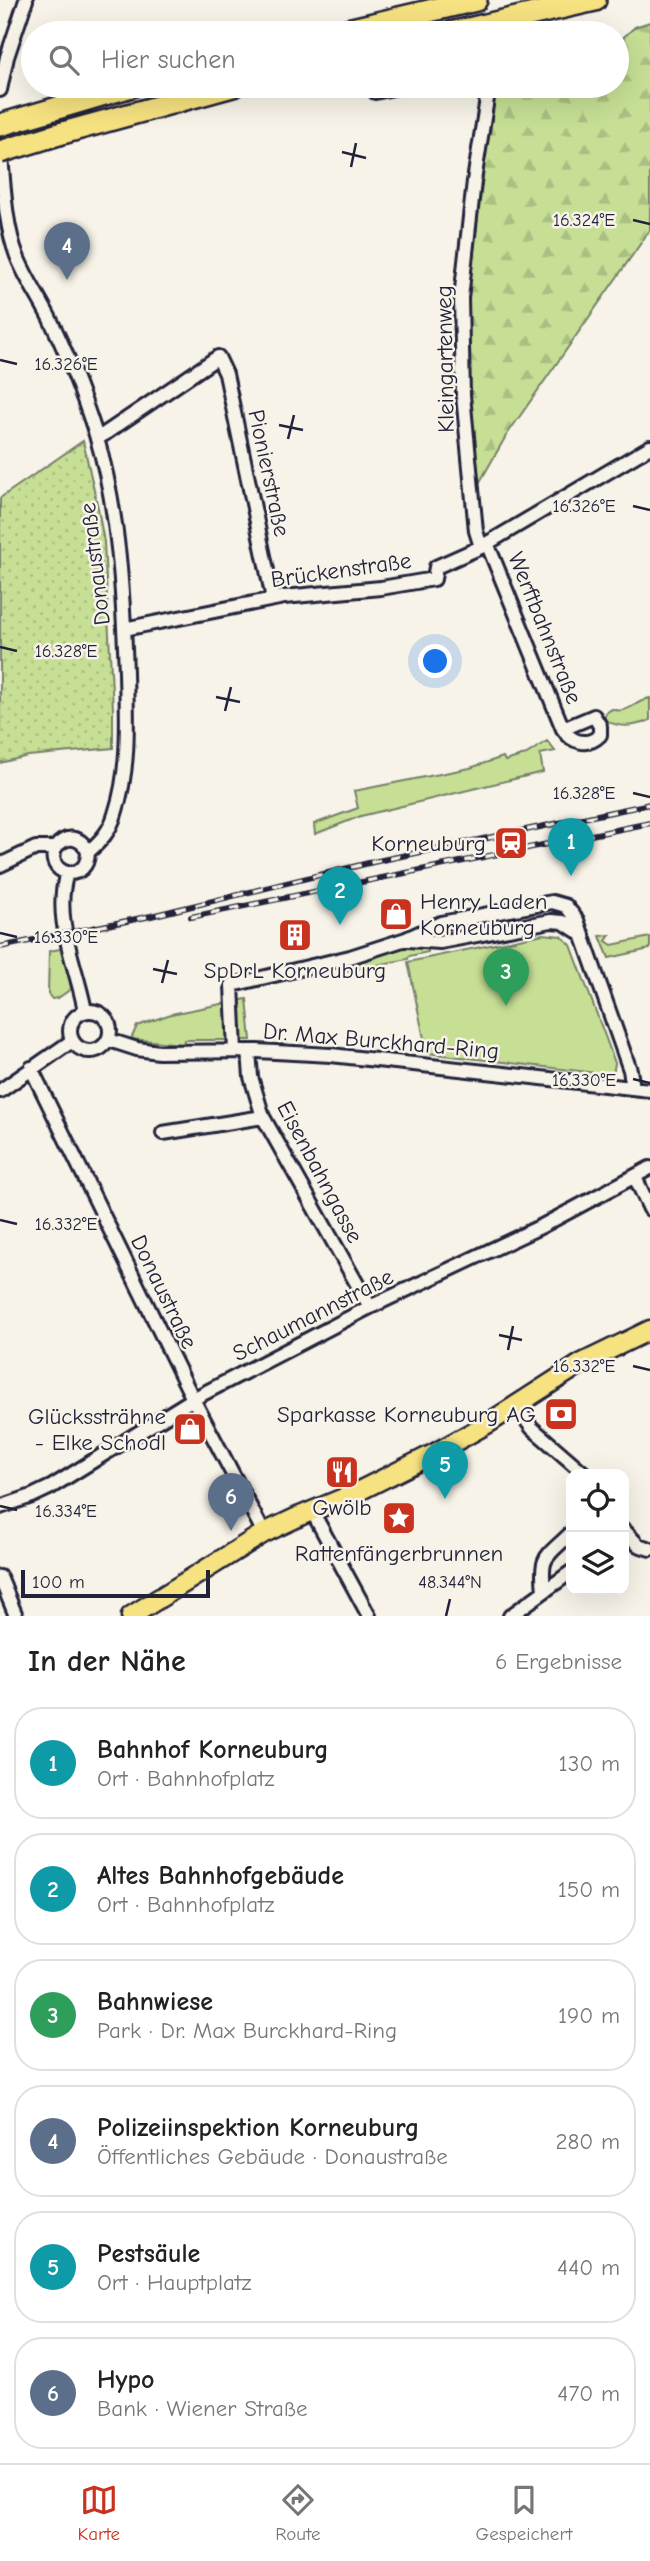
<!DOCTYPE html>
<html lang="de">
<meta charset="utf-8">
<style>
body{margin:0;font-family:"Comic Neue",sans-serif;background:#f6f6f6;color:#222}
.controls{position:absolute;right:21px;bottom:21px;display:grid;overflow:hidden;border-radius:14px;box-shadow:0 7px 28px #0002}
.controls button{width:63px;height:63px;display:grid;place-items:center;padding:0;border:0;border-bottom:2px solid #e0e0e0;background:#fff;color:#222;font:35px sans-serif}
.scale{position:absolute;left:21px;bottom:18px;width:189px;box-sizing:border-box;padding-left:7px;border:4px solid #22223b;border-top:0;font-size:19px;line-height:24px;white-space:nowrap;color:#22223b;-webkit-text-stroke:5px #f7f3e8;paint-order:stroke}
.you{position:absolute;left:436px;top:662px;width:24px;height:24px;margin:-18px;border:5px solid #fff;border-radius:50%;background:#1a73e8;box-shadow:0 0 0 10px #1a73e833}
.badge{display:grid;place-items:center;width:46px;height:46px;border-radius:50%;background:#c8321e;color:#fff;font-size:23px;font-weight:700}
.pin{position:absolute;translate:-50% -58px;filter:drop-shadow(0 2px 4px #0008)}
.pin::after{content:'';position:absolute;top:37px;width:24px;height:21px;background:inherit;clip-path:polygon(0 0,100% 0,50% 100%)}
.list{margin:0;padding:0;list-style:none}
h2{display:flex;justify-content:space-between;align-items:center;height:91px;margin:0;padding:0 28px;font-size:30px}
h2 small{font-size:23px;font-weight:400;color:#767676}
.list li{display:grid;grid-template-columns:46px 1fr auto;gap:21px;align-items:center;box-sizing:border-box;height:112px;margin:0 14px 14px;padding:0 14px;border:2px solid #e0e0e0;border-radius:28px}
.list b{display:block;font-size:26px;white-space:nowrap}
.list p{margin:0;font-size:23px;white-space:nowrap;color:#767676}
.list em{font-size:23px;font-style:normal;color:#767676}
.icon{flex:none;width:38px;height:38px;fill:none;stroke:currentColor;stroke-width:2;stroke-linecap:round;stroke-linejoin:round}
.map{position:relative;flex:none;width:650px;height:1616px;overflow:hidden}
.search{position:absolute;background:#fff;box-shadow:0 7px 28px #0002;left:21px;right:21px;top:21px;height:77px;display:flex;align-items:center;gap:18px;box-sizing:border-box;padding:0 24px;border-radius:38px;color:#767676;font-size:26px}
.sheet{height:847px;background:#fff}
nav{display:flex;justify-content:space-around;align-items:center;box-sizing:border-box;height:98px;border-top:2px solid #e0e0e0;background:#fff;font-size:19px;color:#767676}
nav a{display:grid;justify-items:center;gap:4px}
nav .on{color:#c8321e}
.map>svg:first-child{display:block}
.green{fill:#c6df95;stroke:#748068;stroke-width:2}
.forest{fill:url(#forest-firs);stroke:#748068;stroke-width:2}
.garden{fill:url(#garden-dots);stroke:#748068;stroke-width:2}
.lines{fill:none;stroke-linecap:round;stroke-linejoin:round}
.street-casing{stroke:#22223b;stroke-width:18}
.primary-casing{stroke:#22223b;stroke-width:23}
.highway-casing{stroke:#22223b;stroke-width:26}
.street{stroke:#f7f3e8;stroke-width:12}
.primary{stroke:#f6e281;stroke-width:18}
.highway{stroke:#f6e281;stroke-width:21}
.rail-casing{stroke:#22223b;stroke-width:6}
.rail{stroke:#f7f3e8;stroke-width:3.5;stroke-dasharray:10;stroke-linecap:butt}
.highway-bridge-casing{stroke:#22223b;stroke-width:26;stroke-linecap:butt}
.highway-bridge{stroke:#f6e281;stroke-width:21}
.ticks{fill:none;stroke:#22223b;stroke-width:2.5}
.labels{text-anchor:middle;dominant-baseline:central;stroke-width:5;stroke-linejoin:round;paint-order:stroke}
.street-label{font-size:23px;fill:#22223b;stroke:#f7f3e8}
.poi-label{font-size:23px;fill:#22223b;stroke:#f7f3e8;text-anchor:end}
.ticks-label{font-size:18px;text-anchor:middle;fill:#22223b;stroke:#f7f3e8;stroke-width:5;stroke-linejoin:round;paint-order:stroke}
</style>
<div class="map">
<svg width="650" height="1616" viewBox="0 0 650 1616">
<defs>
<pattern id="forest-firs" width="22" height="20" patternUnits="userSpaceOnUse" patternTransform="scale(1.75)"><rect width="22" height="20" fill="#c6df95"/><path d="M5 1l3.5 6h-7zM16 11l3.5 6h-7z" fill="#aabf81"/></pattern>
<pattern id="garden-dots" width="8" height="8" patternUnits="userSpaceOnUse" patternTransform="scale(1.75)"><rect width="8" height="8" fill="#c6df95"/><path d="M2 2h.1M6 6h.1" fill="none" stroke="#aabf81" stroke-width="1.8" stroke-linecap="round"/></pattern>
</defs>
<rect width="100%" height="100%" fill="#f7f3e8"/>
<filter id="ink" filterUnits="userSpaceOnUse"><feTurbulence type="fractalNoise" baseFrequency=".0143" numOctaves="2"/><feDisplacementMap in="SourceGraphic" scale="14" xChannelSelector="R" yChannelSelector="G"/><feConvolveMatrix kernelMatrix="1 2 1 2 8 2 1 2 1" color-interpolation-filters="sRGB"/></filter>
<g filter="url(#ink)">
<path class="green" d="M 650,698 L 650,720 L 648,721 C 633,727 617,728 604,719 L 606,713 L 612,709 C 626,715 636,701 650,698 Z
M 547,741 L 555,751 L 540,754 L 543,772 L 361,816 L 315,834 L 314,824 L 358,808 L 354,791 L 470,768 L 503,757 L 505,761 L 525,755 Z
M 543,934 L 561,936 L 571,945 L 615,1063 L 613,1075 L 427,1053 L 408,962 Z
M 610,935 L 606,941 L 612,945 L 650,937 L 650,949 L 609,958 L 600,936 Z
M 418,946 L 428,948 L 428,952 L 409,956 L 408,959 L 341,972 L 341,966 L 402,948 Z
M 66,948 L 71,989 L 58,998 L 52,999 L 48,994 L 49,951 Z
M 247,999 L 251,1040 L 184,1040 L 183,1044 L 131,1039 L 137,1026 L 171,1014 Z"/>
<path class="forest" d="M 650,22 L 650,230 L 506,436 L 477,487 L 470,394 L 468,298 L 493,95 L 502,86 L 617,86 L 617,43 L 635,27 Z"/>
<path class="garden" d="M 83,441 L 98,508 L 104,542 L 113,709 L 113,748 L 28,756 L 0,763 L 0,498 Z"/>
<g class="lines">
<g class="street-casing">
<path id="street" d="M 0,90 L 7,57 L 26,0
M 375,92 L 402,86
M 0,146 C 4,182 4,222 17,256 C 25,277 39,297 49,317 C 68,355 83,395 96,435 C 119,511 123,593 126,672 C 127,719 130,769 115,814 C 110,831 101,841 88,852 C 88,866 80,874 67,873
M 97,439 L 218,357 L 226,374 L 273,599
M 487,543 L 563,729 C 572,743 588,747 600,735 L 600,726 L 594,716 L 563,729
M 481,547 L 476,531 L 463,395 L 461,298 L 474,181 L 489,86
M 124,629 L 284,597 L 381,588 L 434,579 L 436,567 L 481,547 L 650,447
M 55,848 C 66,834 81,836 88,852
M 55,848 C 51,860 55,869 67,873
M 0,865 L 36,848 L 55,848
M 67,873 C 52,919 77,966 85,1011
M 408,940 L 440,942 L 551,921 L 563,922 L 583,935
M70 1031a20 20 0 1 1 40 0a20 20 0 1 1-40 0Z
M 109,1040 L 137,1049 L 159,1052 L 257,1051 L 331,1055 L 650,1090
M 235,1051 L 232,985 L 350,957 L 406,939 L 441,923 L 552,902 L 566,906 L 577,920 L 630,1070 L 633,1088
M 249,1051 L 251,1077 L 263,1117 L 370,1307
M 31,1068 L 193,1399 L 264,1533
M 0,1091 L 72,1041
M 163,1133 L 263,1117
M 635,1177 L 650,1209
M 515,1405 L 532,1428 L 585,1474
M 0,1507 L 32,1496 L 51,1487 L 193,1399 L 370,1307 L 542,1226 L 650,1168
M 312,1511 L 369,1616
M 624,1530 L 638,1545 L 650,1549
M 0,1577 L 16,1616
M 544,1591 C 540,1554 546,1558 571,1533
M 510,1616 L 571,1572"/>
</g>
<g class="primary-casing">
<path id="primary" d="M 131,1616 L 264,1533 L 300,1516 L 353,1494 L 435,1453 L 487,1424 L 582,1363 L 650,1330"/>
</g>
<g class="highway-casing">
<path id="highway" d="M 335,33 L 476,0
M 451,33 L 595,0
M 0,125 L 132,86
M 59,134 L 233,86"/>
</g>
<use href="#street" class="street"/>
<use href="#primary" class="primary"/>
<use href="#highway" class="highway"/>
<g class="rail-casing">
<path id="rail" d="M 191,917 L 650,823
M 0,947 L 151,916 L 373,862 L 650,804"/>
</g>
<use href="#rail" class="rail"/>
<g class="highway-bridge-casing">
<path id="highway-bridge" d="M 0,152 L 59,134"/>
</g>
<use href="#highway-bridge" class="highway-bridge"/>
</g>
</g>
<path class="ticks" d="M 342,152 L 366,158M 351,167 L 356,143M 633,220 L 650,224M 0,360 L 17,364M 279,425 L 303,430M 288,439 L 294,415M 633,506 L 650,510M 0,647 L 17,651M 216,697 L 240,702M 225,711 L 231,687M 633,793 L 650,797M 0,933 L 17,937M 153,969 L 177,974M 162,983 L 168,960M 633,1079 L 650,1083M 0,1220 L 17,1224M 499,1335 L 522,1340M 508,1350 L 513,1326M 633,1366 L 650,1370M 0,1506 L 17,1510M 446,1616 L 450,1599"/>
<defs>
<g id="station-square" transform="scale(1.75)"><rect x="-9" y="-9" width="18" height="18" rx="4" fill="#c8321e" stroke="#f7f3e8"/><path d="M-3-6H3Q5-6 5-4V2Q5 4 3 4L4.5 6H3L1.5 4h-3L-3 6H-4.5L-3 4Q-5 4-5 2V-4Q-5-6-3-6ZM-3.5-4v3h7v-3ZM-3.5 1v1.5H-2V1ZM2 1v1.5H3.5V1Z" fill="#fff"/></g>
<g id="shop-square" transform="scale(1.75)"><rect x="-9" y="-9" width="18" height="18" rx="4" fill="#c8321e" stroke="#f7f3e8"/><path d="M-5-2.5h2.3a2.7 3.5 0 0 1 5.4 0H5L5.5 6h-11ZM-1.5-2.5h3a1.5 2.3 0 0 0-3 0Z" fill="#fff"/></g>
<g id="building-square" transform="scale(1.75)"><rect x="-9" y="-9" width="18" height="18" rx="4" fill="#c8321e" stroke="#f7f3e8"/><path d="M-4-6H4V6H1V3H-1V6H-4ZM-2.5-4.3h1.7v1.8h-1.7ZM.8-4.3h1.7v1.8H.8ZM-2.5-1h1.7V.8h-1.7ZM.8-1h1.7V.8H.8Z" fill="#fff"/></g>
<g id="bank-square" transform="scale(1.75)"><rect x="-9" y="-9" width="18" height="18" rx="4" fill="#c8321e" stroke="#f7f3e8"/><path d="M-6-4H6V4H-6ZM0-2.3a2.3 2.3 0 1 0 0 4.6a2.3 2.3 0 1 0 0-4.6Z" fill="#fff"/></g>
<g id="restaurant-square" transform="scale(1.75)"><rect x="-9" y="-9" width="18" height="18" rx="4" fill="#c8321e" stroke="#f7f3e8"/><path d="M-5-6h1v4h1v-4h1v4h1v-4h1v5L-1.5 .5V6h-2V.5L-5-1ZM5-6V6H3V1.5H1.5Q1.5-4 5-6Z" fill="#fff"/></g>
<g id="sight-square" transform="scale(1.75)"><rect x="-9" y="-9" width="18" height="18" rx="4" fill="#c8321e" stroke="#f7f3e8"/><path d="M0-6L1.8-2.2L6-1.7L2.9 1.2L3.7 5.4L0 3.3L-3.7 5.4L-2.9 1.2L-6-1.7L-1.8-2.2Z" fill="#fff"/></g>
</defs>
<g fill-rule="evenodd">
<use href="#station-square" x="511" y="843"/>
<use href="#shop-square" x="396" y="914"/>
<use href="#building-square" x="295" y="935"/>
<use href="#bank-square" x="561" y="1414"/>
<use href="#shop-square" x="190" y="1429"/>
<use href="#restaurant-square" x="342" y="1472"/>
<use href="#sight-square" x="399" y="1518"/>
</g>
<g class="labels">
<g class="street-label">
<text transform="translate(445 359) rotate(-91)">Kleingartenweg</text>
<text transform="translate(269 473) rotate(78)">Pionierstraße</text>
<text transform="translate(95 564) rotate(-97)">Donaustraße</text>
<text transform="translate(341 570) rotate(-8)">Brückenstraße</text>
<text transform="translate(545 628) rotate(68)">Werftbahnstraße</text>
<text transform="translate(381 1041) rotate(5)">Dr. Max Burckhard-Ring</text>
<text transform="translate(320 1172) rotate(62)">Eisenbahngasse</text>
<text transform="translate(164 1292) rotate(64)">Donaustraße</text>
<text transform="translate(313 1315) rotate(-27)">Schaumannstraße</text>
</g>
<g class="poi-label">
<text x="486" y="843">Korneuburg</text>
<text x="420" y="901" text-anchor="start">Henry Laden<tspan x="420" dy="26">Korneuburg</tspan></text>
<text x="295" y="970" text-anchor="middle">SpDrL Korneuburg</text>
<text x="536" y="1414">Sparkasse Korneuburg AG</text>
<text x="166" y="1416">Glückssträhne<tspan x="166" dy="26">- Elke Schodl</tspan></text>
<text x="342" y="1507" text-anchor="middle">Gwölb</text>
<text x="399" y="1553" text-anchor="middle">Rattenfängerbrunnen</text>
</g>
</g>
<g class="ticks-label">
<text x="584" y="226">16.324°E</text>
<text x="66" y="370">16.326°E</text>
<text x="584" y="512">16.326°E</text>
<text x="66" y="657">16.328°E</text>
<text x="584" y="799">16.328°E</text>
<text x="66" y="943">16.330°E</text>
<text x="584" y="1086">16.330°E</text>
<text x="66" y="1230">16.332°E</text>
<text x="584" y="1372">16.332°E</text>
<text x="66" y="1517">16.334°E</text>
<text x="450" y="1588">48.344°N</text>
</g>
</svg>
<div class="controls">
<button><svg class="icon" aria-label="locate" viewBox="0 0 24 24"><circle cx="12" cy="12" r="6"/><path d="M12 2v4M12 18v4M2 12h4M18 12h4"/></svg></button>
<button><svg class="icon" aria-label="layers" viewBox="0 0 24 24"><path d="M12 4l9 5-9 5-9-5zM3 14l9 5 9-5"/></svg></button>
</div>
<div class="scale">100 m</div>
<div class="you"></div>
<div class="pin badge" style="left:571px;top:876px;background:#0f9aa8">1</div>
<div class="pin badge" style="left:340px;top:925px;background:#0f9aa8">2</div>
<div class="pin badge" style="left:506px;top:1006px;background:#2e9e5b">3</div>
<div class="pin badge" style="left:67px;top:280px;background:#5c6f8a">4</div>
<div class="pin badge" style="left:445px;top:1499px;background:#0f9aa8">5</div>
<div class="pin badge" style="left:231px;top:1531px;background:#5c6f8a">6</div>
<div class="search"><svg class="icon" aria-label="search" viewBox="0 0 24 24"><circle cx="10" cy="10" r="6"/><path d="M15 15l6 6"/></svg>Hier suchen</div>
</div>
<section class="sheet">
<h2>In der Nähe<small>6 Ergebnisse</small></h2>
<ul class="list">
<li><span class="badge" style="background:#0f9aa8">1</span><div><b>Bahnhof Korneuburg</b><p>Ort · Bahnhofplatz</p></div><em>130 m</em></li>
<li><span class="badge" style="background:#0f9aa8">2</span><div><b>Altes Bahnhofgebäude</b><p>Ort · Bahnhofplatz</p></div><em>150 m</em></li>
<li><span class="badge" style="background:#2e9e5b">3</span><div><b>Bahnwiese</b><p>Park · Dr. Max Burckhard-Ring</p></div><em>190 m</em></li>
<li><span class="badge" style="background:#5c6f8a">4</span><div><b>Polizeiinspektion Korneuburg</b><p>Öffentliches Gebäude · Donaustraße</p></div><em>280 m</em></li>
<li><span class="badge" style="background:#0f9aa8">5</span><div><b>Pestsäule</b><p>Ort · Hauptplatz</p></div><em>440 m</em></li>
<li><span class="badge" style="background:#5c6f8a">6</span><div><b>Hypo</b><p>Bank · Wiener Straße</p></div><em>470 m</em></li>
</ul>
</section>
<nav>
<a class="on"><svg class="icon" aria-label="map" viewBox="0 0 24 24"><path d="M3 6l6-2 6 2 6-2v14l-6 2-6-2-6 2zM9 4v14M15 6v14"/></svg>Karte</a>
<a><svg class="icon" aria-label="directions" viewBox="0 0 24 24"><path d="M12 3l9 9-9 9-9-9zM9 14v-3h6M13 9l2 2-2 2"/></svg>Route</a>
<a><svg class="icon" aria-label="saved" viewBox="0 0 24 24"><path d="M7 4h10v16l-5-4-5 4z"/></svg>Gespeichert</a>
</nav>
